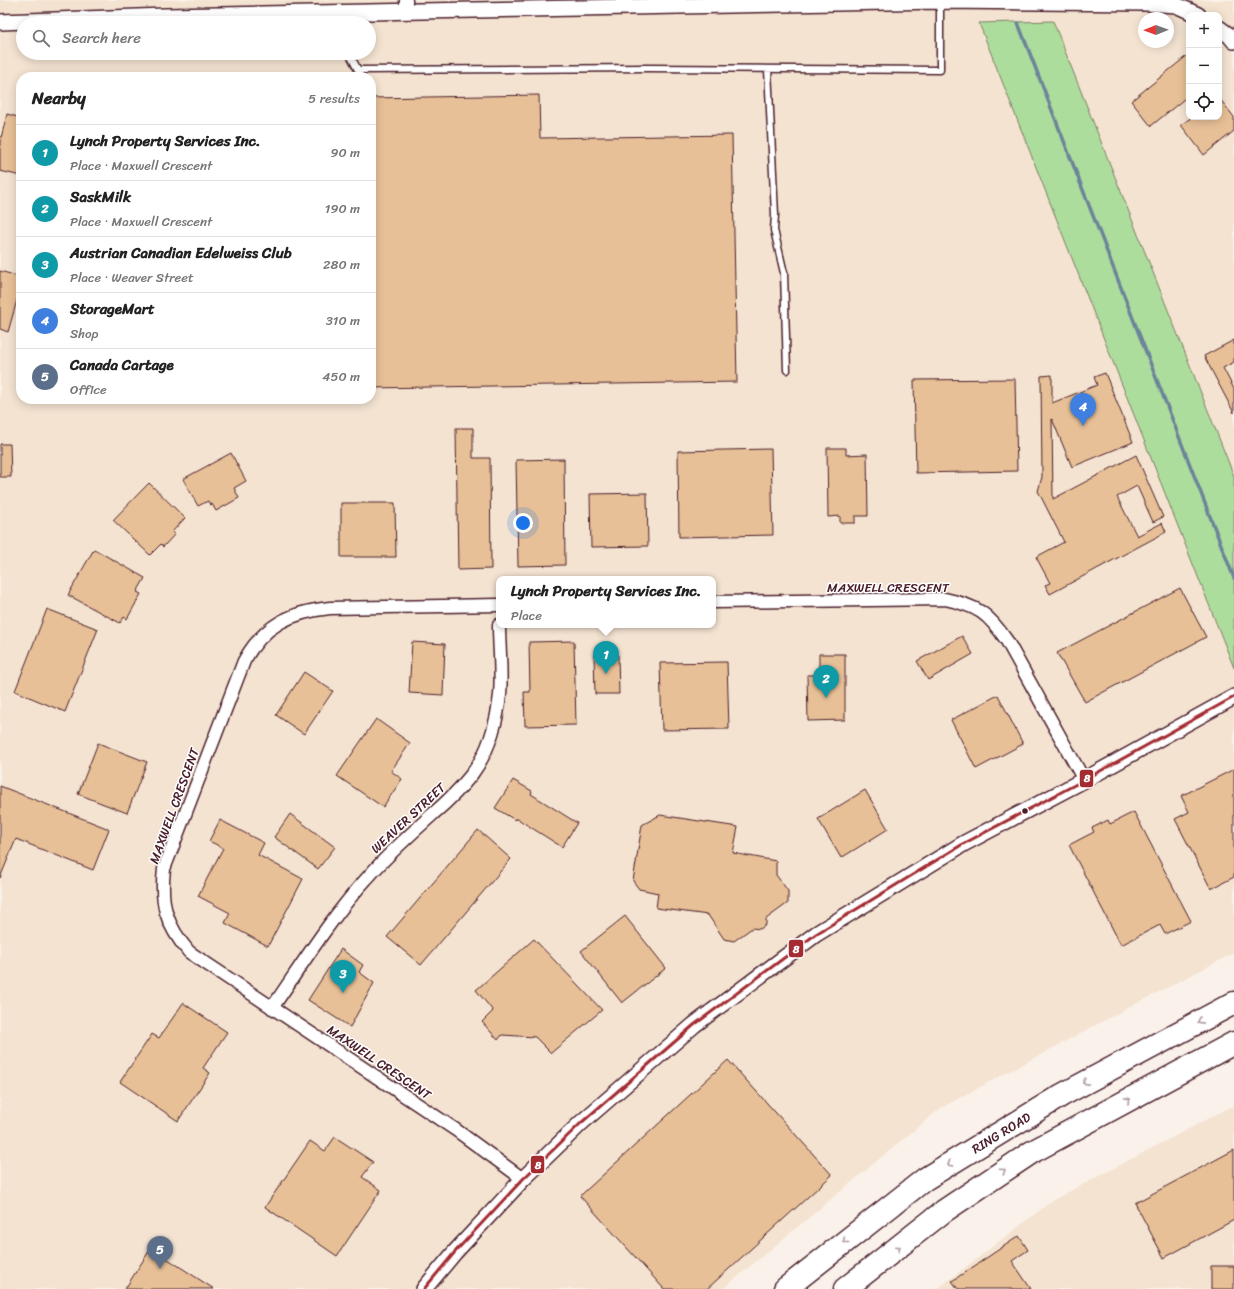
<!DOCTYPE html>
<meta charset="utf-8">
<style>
body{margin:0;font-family:Sriracha,sans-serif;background:#f6f6f6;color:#222}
.controls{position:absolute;right:12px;top:12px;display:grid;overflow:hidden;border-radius:8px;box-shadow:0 2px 10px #0003}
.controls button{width:36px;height:36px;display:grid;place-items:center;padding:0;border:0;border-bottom:1px solid #e0e0e0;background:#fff;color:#222;font:20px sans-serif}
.compass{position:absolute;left:1138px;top:12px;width:36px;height:36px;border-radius:50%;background:#fff;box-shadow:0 2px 10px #0003;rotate:269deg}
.you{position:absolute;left:523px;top:523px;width:14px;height:14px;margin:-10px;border:3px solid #fff;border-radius:50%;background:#1a73e8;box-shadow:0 0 0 6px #1a73e833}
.badge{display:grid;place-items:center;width:26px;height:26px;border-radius:50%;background:#4a1f2b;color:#fff;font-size:13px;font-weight:700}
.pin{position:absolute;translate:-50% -33px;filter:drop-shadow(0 1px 2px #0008)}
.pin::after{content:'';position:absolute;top:21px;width:14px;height:12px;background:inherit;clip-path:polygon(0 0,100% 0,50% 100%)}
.popup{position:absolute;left:496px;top:576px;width:220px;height:52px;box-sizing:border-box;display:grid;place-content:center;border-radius:8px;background:#fff;filter:drop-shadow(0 1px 3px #0005);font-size:13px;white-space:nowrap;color:#767676}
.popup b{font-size:15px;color:#222}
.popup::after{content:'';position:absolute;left:50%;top:100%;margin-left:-8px;border:8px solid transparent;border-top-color:#fff}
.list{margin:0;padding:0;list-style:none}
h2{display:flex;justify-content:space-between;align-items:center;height:52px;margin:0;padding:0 16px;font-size:17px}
h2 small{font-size:13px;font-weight:400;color:#767676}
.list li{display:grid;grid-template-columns:26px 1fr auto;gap:12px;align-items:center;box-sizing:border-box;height:56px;padding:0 16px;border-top:1px solid #e0e0e0}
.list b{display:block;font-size:15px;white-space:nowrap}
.list p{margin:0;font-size:13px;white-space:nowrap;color:#767676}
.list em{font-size:13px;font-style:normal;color:#767676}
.icon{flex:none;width:22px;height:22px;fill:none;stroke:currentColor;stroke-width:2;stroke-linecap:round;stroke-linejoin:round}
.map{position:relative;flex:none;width:1234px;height:1289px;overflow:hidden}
.search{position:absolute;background:#fff;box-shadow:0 2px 10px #0003;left:16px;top:16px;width:360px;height:44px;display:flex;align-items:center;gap:10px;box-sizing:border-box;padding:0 14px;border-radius:22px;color:#767676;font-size:15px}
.panel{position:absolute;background:#fff;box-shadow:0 2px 10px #0003;left:16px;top:72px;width:360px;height:332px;border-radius:16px}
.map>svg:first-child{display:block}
.built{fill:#f4e3d1;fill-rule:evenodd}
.green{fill:#addd9d;stroke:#7c7e64}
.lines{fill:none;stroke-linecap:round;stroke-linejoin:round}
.stream{stroke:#6c8499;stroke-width:3.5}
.building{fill:#e7c097;stroke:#4a1f2b}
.service-casing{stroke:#4a1f2b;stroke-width:9}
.minor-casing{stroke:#4a1f2b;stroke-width:15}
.tertiary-casing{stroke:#4a1f2b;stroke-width:18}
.motorway-casing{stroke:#4a1f2b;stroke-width:25}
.service{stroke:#fff;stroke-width:6}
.minor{stroke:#fff;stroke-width:12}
.tertiary{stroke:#fff;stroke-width:15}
.motorway{stroke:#fff;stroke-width:22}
.bus-1-casing{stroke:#fff;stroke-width:6}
.bus-1{stroke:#a42c31;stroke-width:3}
.oneway{stroke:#ae9aa0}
.bus-dot{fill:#4a1f2b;stroke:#fff;stroke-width:1.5}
.labels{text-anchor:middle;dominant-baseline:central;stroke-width:3;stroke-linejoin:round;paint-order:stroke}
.street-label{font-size:13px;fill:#4a1f2b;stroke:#fff}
.line-badge{stroke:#fff;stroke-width:1.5}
.badge-label{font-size:11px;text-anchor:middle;font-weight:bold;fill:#fff}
</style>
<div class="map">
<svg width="1234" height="1289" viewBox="0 0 1234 1289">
<rect width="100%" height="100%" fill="#faf2ea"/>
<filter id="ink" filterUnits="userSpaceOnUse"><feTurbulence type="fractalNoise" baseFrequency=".025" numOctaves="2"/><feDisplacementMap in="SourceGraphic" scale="8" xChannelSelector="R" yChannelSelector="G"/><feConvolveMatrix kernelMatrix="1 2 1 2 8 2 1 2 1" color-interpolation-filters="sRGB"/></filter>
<g filter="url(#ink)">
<path class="built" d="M 0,0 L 1234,0 L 1234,953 L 1107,1019 L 941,1108 L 723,1289 L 0,1289 ZM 1189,15 L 1219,15 L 1219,117 L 1189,117 ZM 1144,18 L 1168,18 L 1168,42 L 1144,42 ZM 23,23 L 369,23 L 369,53 L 23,53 ZM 21,77 L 371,77 L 371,399 L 21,399 ZM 499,579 L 713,579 L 713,625 L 499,625 Z
M 1234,1105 L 1234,1289 L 937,1289 L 1053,1200 Z"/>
<path class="green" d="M 1053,21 L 1234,476 L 1234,668 L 979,23 Z"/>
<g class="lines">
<path class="stream" d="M 1018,23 L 1234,578"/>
</g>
<path class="building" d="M 1189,54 L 1189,95 L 1151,126 L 1131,101 Z
M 539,95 L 540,138 L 732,135 L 737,382 L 371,388 L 371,98 Z
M 1219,98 L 1234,117 L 1234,131 L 1204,155 L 1181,125 L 1192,117 L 1219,117 Z
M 7,114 L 21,118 L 21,176 L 0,171 L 0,142 Z
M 0,271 L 21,277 L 21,286 L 8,332 L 0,329 Z
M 1234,340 L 1234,362 L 1223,368 L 1234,389 L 1234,413 L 1204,356 Z
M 1105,373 L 1133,442 L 1072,467 L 1052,419 L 1053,499 L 1136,455 L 1163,517 L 1153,522 L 1137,486 L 1117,497 L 1137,536 L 1162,523 L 1166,532 L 1050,594 L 1045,585 L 1050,583 L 1036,557 L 1064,542 L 1038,491 L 1042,477 L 1041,376 L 1052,375 L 1052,403 L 1097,385 L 1094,377 Z
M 1015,379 L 1017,471 L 916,473 L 914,380 Z
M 456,428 L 473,428 L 473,458 L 490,458 L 491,569 L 458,570 Z
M 0,444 L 10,444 L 11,477 L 0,477 Z
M 827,448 L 846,448 L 846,455 L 867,454 L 868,516 L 855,516 L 855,523 L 840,523 L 840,516 L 828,517 Z
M 771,449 L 773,535 L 679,537 L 678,451 Z
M 231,453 L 246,481 L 234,488 L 239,498 L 216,511 L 212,504 L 210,505 L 208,501 L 198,506 L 183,479 Z
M 564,459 L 565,565 L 518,566 L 516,460 Z
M 149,483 L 185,518 L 172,532 L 175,534 L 163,547 L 161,544 L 150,555 L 113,520 Z
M 647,493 L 648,546 L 591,547 L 590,494 Z
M 341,503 L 395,503 L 396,557 L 341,557 Z
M 94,549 L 145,578 L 137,592 L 141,594 L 127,619 L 124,617 L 120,623 L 68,595 Z
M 1180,588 L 1206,637 L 1085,702 L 1057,653 Z
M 47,609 L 98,629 L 65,712 L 15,691 Z
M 962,636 L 973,654 L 928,680 L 917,661 Z
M 574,641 L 576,725 L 525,726 L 524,692 L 530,692 L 529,642 Z
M 412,642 L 445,644 L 443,695 L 409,693 Z
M 819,654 L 845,654 L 845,720 L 808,721 L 807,675 L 819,675 Z
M 594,655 L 618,655 L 619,694 L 595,694 Z
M 727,662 L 729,729 L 662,730 L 660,663 Z
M 304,672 L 333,691 L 304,734 L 276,715 Z
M 998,695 L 1023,744 L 976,769 L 951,720 Z
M 376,719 L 410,743 L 391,771 L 402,779 L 383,807 L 337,776 Z
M 98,743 L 147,762 L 127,813 L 78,794 Z
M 1234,769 L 1234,877 L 1211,889 L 1175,819 L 1189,812 L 1181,796 Z
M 513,780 L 532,791 L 531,794 L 577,823 L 562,847 L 516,818 L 515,820 L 495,808 Z
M 0,786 L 109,829 L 93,870 L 16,839 L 0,878 Z
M 865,790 L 888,829 L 841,858 L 818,819 Z
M 1134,812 L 1191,921 L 1165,934 L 1160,925 L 1121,945 L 1069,845 L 1094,832 L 1092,828 L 1108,820 L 1110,824 Z
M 290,814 L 335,847 L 318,869 L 274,837 Z
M 660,815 L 738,827 L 733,853 L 776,861 L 776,875 L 788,891 L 788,903 L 766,919 L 766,925 L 760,929 L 752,928 L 734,941 L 724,939 L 708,915 L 656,908 L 658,893 L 639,889 L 633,881 L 642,825 Z
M 220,820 L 264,843 L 258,855 L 303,879 L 268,946 L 225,923 L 230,913 L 198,896 L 223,848 L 209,841 Z
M 478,830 L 511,859 L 421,965 L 387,937 Z
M 625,916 L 666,968 L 622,1003 L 581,951 Z
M 534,939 L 602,1010 L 551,1053 L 535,1037 L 502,1035 L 498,1040 L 482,1022 L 493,1011 L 476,990 Z
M 341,949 L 363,965 L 359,972 L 374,983 L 350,1027 L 308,1000 Z
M 183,1003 L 227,1032 L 203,1068 L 210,1073 L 178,1121 L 120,1082 L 152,1034 L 159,1038 Z
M 728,1060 L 832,1175 L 707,1289 L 664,1289 L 580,1196 Z
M 335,1137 L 373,1162 L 362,1177 L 381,1190 L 337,1256 L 265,1207 L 310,1141 L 325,1151 Z
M 1234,1150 L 1234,1220 L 1164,1258 L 1135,1203 Z
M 1019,1236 L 1028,1250 L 1012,1261 L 1031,1289 L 958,1289 L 952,1281 Z
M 151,1248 L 214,1289 L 125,1289 Z
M 1211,1266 L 1234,1266 L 1234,1289 L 1211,1289 Z"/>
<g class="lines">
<g class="service-casing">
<path id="service" d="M 349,53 L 358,70 L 648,68 L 940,70 L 940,1
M 768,69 L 775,215 L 774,230 L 784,273 L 787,370"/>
</g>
<g class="minor-casing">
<path id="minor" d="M 406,0 L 406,12
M 713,602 L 945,599 C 978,606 988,613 1007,641 L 1084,780
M 499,605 L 330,608 C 290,612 263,626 244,661 L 164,869 C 160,904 166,925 189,952 L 456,1130 L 523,1179
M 272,1008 C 303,963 332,916 369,876 C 389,853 412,833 434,813 C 448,801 461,788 472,774 C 489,751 497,722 500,695 C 502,673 499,647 499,625"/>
</g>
<g class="tertiary-casing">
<path id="tertiary" d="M 0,22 L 165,16 L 940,1 L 1146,3 L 1176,5 L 1198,15
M 1219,28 L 1230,36 L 1234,41
M 424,1289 L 455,1252 L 523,1179 L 581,1123 L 694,1025 L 816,934 L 963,844 L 1084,780 L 1234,697"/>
</g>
<g class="motorway-casing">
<g id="motorway">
<path id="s1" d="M 785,1289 L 925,1179 L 1062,1095 L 1234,1003"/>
<path d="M 845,1289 L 944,1211 L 1032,1152 L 1234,1043"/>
</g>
</g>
<use href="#service" class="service"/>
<use href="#minor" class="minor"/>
<use href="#tertiary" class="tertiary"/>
<use href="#motorway" class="motorway"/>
<g class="bus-1-casing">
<path id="bus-1" d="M 424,1289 L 455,1252 L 523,1179 L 581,1123 L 694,1025 L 816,934 L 963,844 L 1084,780 L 1234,697"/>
</g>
<use href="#bus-1" class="bus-1"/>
</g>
<defs><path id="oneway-chevron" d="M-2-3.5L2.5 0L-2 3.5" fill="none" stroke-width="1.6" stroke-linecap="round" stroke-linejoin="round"/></defs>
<g class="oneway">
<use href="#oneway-chevron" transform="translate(1200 1021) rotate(152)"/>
<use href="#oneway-chevron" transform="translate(1085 1082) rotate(152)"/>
<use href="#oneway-chevron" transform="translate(1128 1100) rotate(-28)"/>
<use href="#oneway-chevron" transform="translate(950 1164) rotate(148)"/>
<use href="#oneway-chevron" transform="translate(1003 1171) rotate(-34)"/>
<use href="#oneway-chevron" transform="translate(845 1241) rotate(142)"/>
<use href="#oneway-chevron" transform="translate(898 1248) rotate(-38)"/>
</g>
</g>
<circle class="bus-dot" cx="1025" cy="811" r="3.5"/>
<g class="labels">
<g class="street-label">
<text x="888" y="587">MAXWELL CRESCENT</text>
<text transform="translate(174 806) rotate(-70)">MAXWELL CRESCENT</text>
<text transform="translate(408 818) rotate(-43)">WEAVER STREET</text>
<text transform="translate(379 1062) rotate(34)">MAXWELL CRESCENT</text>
<text stroke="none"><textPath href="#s1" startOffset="267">RING ROAD</textPath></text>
</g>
</g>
<g class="line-badge">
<rect x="1079" y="769" width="15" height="19" rx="4" fill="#a42c31"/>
<rect x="788" y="939" width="16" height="19" rx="4" fill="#a42c31"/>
<rect x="530" y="1155" width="15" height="19" rx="4" fill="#a42c31"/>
</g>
<g class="badge-label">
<text x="1087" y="782">8</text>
<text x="796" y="953">8</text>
<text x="538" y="1169">8</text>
</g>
</svg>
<div class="controls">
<button>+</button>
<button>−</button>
<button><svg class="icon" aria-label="locate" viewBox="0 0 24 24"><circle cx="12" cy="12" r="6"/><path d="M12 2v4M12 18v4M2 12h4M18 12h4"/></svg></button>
</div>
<svg class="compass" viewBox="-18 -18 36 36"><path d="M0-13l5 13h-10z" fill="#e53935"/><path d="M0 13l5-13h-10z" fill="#767676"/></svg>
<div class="you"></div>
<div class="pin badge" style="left:606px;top:674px;background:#0f9aa8">1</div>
<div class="popup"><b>Lynch Property Services Inc.</b>Place</div>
<div class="pin badge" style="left:826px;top:698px;background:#0f9aa8">2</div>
<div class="pin badge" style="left:343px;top:993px;background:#0f9aa8">3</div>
<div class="pin badge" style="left:1083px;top:426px;background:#3f7fe0">4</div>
<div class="pin badge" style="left:160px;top:1269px;background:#5c6f8a">5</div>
<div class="search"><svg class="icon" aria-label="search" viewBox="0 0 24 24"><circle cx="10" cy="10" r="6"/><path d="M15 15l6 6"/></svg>Search here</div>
<section class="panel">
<h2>Nearby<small>5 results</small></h2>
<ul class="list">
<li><span class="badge" style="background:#0f9aa8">1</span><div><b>Lynch Property Services Inc.</b><p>Place · Maxwell Crescent</p></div><em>90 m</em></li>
<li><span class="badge" style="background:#0f9aa8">2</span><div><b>SaskMilk</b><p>Place · Maxwell Crescent</p></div><em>190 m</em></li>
<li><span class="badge" style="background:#0f9aa8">3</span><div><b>Austrian Canadian Edelweiss Club</b><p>Place · Weaver Street</p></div><em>280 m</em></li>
<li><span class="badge" style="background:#3f7fe0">4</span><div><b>StorageMart</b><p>Shop</p></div><em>310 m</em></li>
<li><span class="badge" style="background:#5c6f8a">5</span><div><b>Canada Cartage</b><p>Office</p></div><em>450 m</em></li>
</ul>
</section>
</div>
